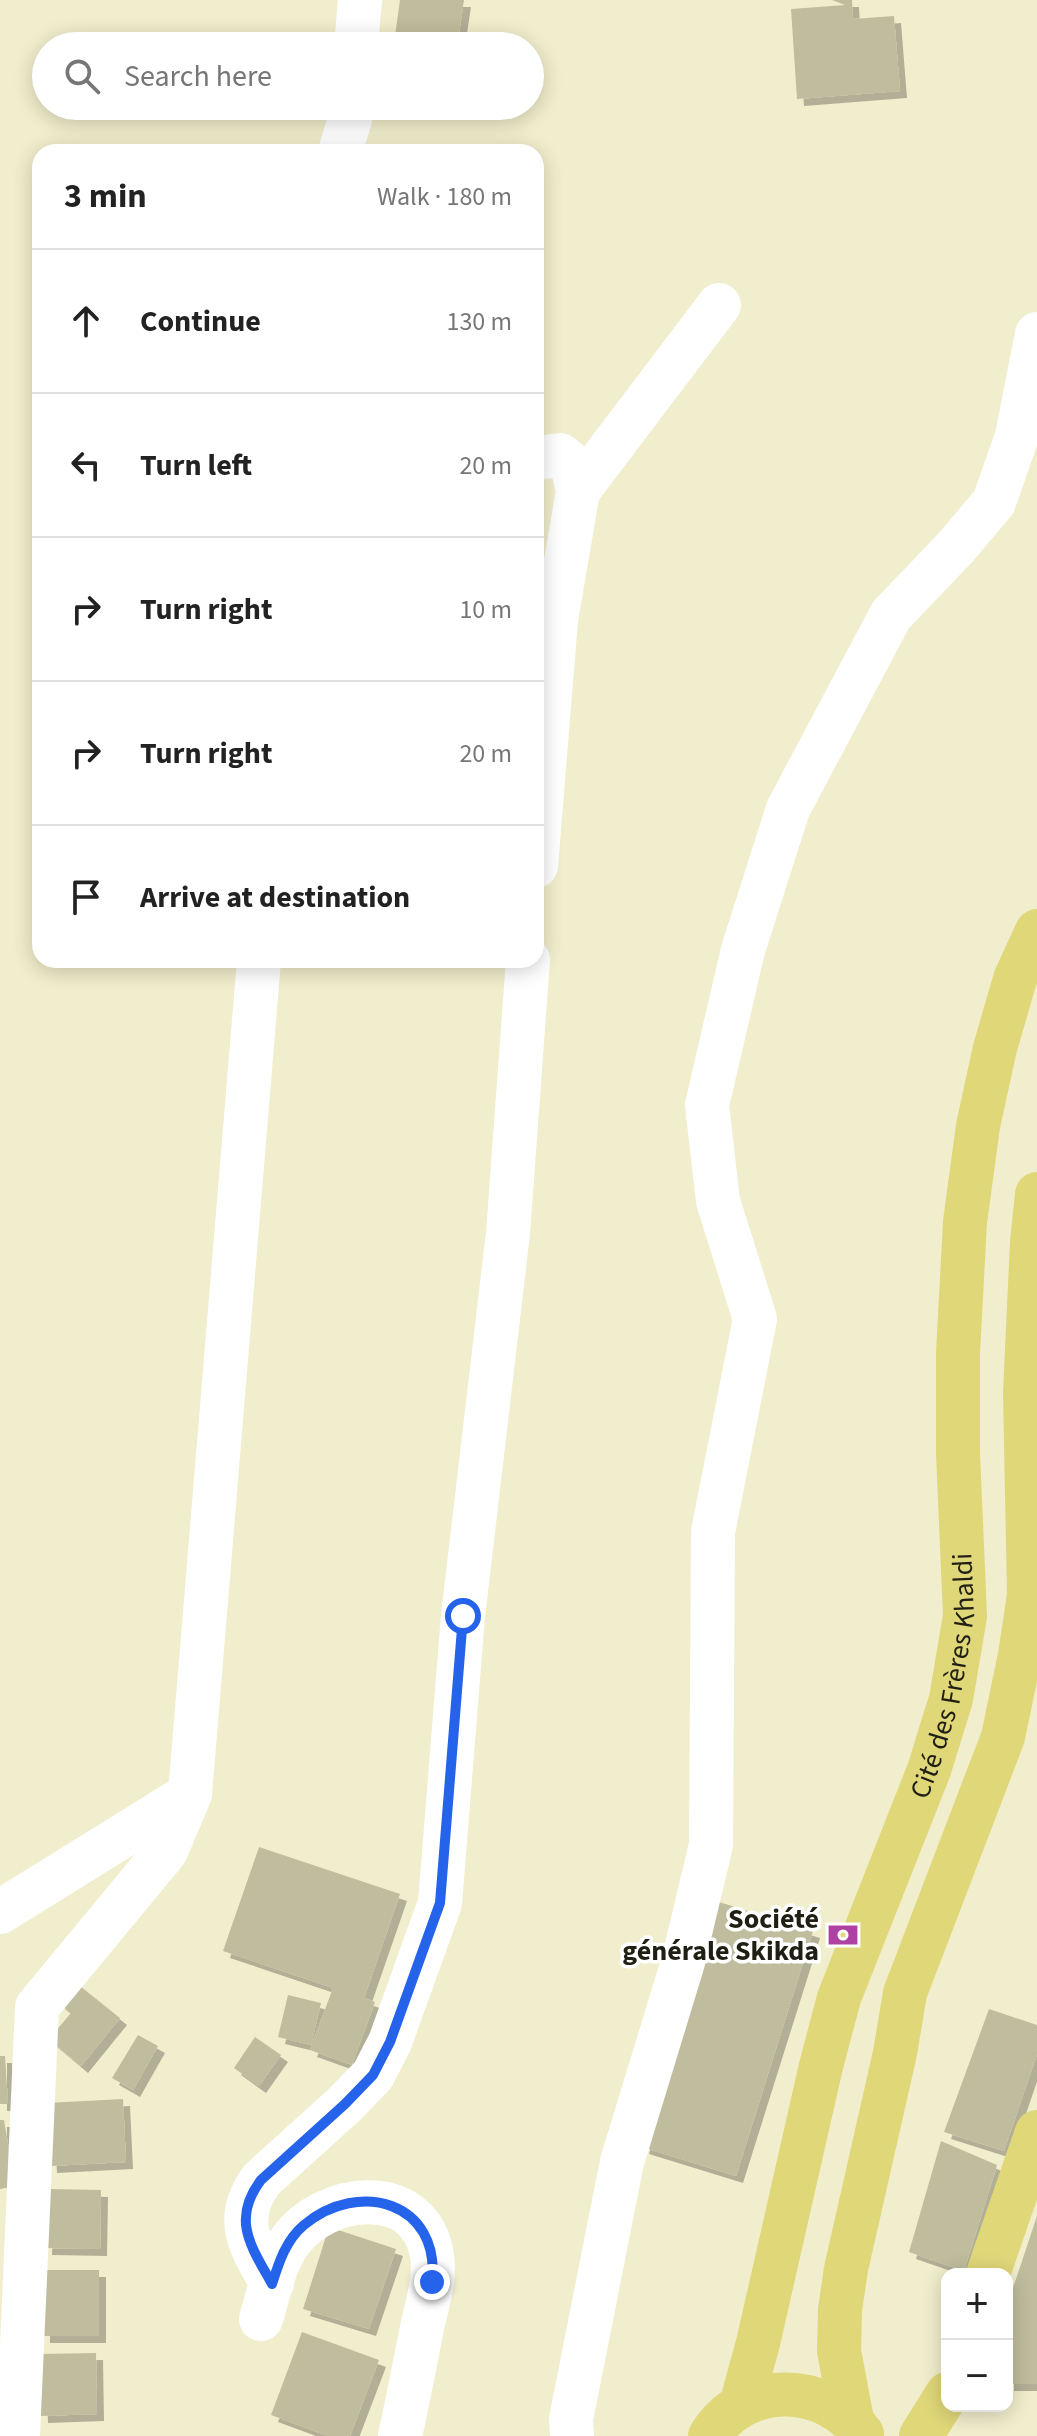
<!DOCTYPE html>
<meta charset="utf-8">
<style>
body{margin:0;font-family:"Source Sans 3",sans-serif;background:#f6f6f6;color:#222}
.controls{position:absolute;right:24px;bottom:24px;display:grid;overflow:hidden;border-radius:16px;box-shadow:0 4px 20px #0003}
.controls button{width:72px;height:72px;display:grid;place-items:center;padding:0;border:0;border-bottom:2px solid #e0e0e0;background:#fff;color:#222;font:40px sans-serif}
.stop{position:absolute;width:24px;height:24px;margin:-18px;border:6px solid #2563eb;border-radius:50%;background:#fff}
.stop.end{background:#2563eb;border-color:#fff;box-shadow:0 2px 8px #0008}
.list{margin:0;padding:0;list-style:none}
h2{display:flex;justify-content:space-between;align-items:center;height:104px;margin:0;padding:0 32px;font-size:34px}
h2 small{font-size:26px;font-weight:400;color:#767676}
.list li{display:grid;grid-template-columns:52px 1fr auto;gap:24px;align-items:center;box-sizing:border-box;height:144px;padding:0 32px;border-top:2px solid #e0e0e0}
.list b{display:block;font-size:30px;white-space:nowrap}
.list em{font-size:26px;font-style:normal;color:#767676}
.icon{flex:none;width:44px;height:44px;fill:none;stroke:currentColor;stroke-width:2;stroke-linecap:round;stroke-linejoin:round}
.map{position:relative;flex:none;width:1037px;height:2436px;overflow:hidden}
.search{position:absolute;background:#fff;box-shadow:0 4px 20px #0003;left:32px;top:32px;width:512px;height:88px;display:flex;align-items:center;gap:20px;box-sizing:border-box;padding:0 28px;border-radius:44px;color:#767676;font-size:30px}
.panel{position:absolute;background:#fff;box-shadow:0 4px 20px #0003;left:32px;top:144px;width:512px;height:824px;border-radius:24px}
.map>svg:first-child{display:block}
.building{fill:#c0bd9e;filter:url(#shadow)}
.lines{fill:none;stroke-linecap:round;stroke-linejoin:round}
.minor{stroke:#fff;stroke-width:44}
.major{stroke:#e0d779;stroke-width:44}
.route{stroke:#2563eb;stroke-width:10}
.labels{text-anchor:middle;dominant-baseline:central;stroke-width:7;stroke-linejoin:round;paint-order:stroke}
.street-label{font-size:28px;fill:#201f13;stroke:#fff}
.poi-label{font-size:28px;font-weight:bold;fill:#201f13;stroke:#fff;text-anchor:end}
</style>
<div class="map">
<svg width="1037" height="2436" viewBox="0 0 1037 2436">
<defs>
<filter id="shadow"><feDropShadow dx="7" dy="7" stdDeviation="0" flood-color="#0004"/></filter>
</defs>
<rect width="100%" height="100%" fill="#f1eecd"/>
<path class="building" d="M 400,0 L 464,0 L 457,46 L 394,43 Z
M 832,0 L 852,0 L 853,19 L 894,16 L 900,91 L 797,99 L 791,9 L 845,5 Z
M 259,1847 L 400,1894 L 364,1998 L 375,2002 L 352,2065 L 310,2050 L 333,1988 L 223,1951 Z
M 719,1902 L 813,1931 L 736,2176 L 642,2147 Z
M 75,1982 L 120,2018 L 81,2066 L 49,2039 L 71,2013 L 58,2002 Z
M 288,1995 L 321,2003 L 311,2045 L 278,2037 Z
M 989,2009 L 1037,2025 L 1037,2054 L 1004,2151 L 944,2132 Z
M 138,2035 L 158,2046 L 133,2090 L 112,2078 Z
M 255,2037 L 281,2055 L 259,2086 L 234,2068 Z
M 0,2056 L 5,2056 L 8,2104 L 0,2104 Z
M 123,2099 L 126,2162 L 50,2166 L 47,2103 Z
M 0,2120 L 4,2120 L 15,2186 L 0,2189 Z
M 941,2141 L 997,2165 L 964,2271 L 909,2252 Z
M 47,2189 L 101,2190 L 100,2249 L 45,2248 Z
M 1037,2216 L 1037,2384 L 1007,2384 L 1007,2306 Z
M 329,2227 L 396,2249 L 369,2329 L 303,2309 Z
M 43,2270 L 99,2270 L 99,2336 L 43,2336 Z
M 302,2332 L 379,2360 L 350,2436 L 328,2436 L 271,2415 Z
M 96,2353 L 97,2414 L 41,2416 L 39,2354 Z"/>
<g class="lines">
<path class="minor" d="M 356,46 L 360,0
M 340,152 L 350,119 L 351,106
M 536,458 L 560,455 L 572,465 L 578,491
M 536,866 L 556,620 L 578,491 L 719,305
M 0,1912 L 190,1794
M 272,2284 C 251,2246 232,2221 261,2180 L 345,2104 L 373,2075 L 390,2042 L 440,1903 L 463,1616 L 508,1233 L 528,960
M 261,2319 C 269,2293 274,2262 291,2240 C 325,2194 415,2182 431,2250 C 437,2276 427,2304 422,2328 C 415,2364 408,2400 400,2436
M 18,2436 L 37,2007 L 166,1851 L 190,1794 L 259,960
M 572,2436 L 571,2419 L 622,2162 L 683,1962 L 711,1845 L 713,1532 L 755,1319 L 718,1201 L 707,1105 L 743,950 L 788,809 L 891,615 L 956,547 L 994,502 L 1017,436 L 1037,334"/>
<g class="major">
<path d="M 988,2274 L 1037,2132"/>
<path id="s1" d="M 741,2405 L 758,2343 L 821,2066 L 839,1998 L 929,1770 L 951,1699 L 965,1616 L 958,1453 L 958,1353 L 965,1222 L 978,1126 L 995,1048 L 1015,979 L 1037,931"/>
<path d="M 852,2420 L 839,2351 L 840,2310 L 846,2269 L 895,2053 L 905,1993 L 1003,1737 L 1020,1655 L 1029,1595 L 1025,1393 L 1032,1242 L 1037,1194"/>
<path d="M 710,2436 C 744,2380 826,2382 862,2434"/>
<path d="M 921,2436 L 947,2394"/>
</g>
</g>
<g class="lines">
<path class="route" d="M 432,2282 C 441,2202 359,2179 304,2225 C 286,2240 279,2262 272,2284 C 251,2246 231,2220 261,2180 L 345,2104 L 373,2075 L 390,2042 L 440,1903 L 463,1616"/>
</g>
<defs>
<g id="bank-bare" transform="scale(2.4)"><path d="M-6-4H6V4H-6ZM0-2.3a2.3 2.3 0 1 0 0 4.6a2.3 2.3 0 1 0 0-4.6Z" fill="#ad42a2" stroke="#fff" stroke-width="2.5" paint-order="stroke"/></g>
</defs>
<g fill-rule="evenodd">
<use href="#bank-bare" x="843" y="1935"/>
</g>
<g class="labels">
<g class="street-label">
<text stroke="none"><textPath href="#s1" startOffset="760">Cité des Frères Khaldi</textPath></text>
</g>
<g class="poi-label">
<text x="819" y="1919">Société<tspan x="819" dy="32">générale Skikda</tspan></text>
</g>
</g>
</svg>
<div class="controls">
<button>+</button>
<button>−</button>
</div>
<div class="stop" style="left:463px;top:1616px"></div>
<div class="stop end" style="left:432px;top:2282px"></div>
<div class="search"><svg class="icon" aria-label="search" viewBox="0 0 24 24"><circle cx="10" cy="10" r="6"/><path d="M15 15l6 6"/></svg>Search here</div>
<section class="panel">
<h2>3 min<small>Walk · 180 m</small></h2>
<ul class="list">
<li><svg class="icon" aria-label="ahead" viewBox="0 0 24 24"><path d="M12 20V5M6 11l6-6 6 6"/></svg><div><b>Continue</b></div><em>130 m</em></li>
<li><svg class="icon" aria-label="left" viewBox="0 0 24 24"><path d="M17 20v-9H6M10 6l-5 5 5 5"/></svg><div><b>Turn left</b></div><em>20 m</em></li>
<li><svg class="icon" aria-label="right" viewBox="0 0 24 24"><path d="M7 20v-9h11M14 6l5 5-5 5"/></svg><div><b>Turn right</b></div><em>10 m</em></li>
<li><svg class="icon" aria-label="right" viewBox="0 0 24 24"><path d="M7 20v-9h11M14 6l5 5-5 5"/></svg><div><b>Turn right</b></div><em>20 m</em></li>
<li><svg class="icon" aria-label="arrive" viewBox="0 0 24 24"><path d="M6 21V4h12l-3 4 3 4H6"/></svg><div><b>Arrive at destination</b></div></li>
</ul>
</section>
</div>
